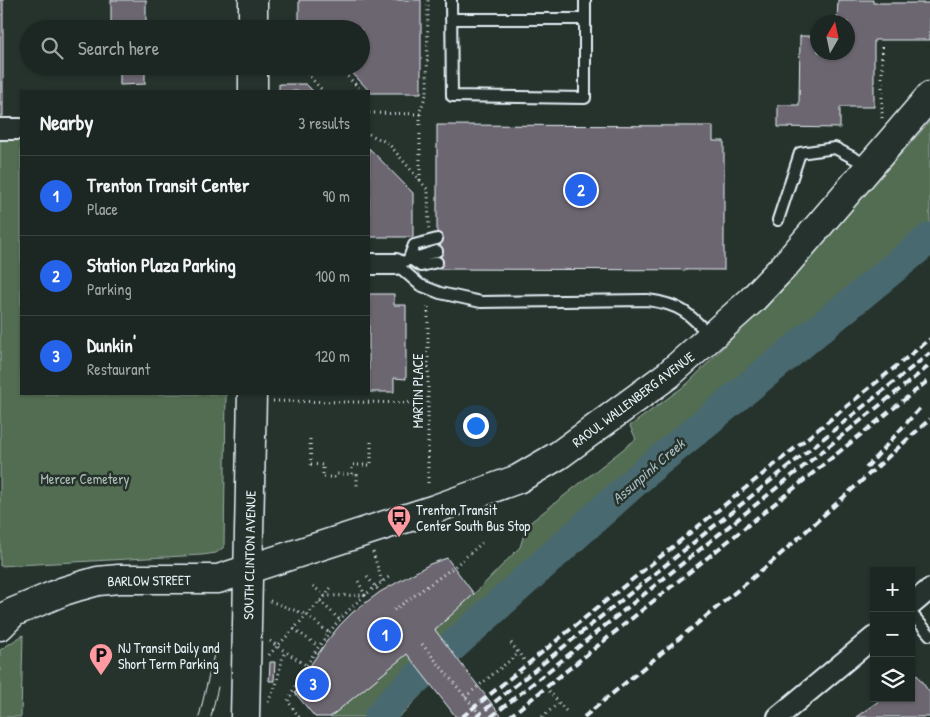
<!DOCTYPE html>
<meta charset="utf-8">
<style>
body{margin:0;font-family:"Patrick Hand",sans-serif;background:#29322f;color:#f1f3f6}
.controls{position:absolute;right:15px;bottom:15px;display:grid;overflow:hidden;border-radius:0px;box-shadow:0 1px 4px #0004}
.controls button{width:45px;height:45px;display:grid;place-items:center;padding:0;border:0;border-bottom:1px solid #3a4340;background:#1c2622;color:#f1f3f6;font:25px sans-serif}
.compass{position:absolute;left:810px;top:15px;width:45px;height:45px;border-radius:50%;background:#1c2622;box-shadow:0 1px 4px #0004;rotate:9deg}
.you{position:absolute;left:475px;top:425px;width:18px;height:18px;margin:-12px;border:4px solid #fff;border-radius:50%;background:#1a73e8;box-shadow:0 0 0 8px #1a73e833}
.badge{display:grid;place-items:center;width:32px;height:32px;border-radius:50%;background:#2563eb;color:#fff;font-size:16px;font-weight:700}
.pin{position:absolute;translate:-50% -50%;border:2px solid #fff;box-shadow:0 1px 5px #0006}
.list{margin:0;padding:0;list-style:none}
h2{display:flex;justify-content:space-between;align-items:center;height:65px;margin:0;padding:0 20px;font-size:21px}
h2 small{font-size:16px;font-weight:400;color:#a0a5a5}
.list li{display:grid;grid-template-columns:32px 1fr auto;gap:15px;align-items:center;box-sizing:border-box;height:80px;padding:0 20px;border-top:1px solid #3a4340}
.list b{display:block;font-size:19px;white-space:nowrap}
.list p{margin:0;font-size:16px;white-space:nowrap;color:#a0a5a5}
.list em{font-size:16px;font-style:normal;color:#a0a5a5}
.icon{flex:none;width:28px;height:28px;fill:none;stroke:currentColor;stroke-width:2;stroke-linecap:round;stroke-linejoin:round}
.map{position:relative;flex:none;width:930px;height:717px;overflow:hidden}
.search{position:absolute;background:#1c2622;box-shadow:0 1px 4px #0004;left:20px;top:20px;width:350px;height:55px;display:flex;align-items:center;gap:12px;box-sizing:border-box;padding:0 18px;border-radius:28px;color:#a0a5a5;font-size:19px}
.panel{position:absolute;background:#1c2622;box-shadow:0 1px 4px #0004;left:20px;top:90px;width:350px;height:305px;border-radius:0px}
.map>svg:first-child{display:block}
.green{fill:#536d53;stroke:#9eafa6}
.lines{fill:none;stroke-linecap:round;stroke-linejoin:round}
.river{stroke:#49696f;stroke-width:31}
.building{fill:#6c6670;stroke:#e8f1f8}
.lane-casing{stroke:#e8f1f8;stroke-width:14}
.street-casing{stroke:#e8f1f8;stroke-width:24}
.secondary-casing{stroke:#e8f1f8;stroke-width:31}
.highway-casing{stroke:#e8f1f8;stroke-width:31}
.path{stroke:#e8f1f8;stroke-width:3;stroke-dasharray:1 4;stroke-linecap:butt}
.lane{stroke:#26332d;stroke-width:10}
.street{stroke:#26332d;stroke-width:20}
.secondary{stroke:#26332d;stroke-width:28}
.highway{stroke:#26332d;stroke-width:28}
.tram{stroke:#e8f1f8;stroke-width:1}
.rail{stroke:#e8f1f8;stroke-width:4;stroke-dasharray:8 4;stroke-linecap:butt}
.path-bridge{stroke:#e8f1f8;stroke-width:3;stroke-dasharray:1 4;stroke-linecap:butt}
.labels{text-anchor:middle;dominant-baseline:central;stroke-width:5;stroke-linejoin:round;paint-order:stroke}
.street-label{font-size:14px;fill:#e8f1f8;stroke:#26332d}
.park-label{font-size:14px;fill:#acbcb6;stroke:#26332d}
.poi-label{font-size:14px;fill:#e8f1f8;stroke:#26332d;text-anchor:start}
.water-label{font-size:15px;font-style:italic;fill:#a8bbc1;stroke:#26332d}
</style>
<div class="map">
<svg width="930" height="717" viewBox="0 0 930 717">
<rect width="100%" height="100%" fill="#26332d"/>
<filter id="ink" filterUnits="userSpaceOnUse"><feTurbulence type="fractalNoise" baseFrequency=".02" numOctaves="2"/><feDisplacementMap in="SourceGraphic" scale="10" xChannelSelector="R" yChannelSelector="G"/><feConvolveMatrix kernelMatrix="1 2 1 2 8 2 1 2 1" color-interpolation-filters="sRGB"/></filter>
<g filter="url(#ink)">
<path class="green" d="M 930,121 L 930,256 L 630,497 L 457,659 L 435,630 L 474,594 L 520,547 L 527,525 L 636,439 L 630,426 L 687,384 L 758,312 L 819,247 Z
M 0,129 L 21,129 L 21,394 L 226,394 L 224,547 L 216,553 L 202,555 L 0,566 Z
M 23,635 L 21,717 L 0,717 L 0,650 Z
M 407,654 L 431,684 L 399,717 L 330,717 Z"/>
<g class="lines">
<path class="river" d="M 379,717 L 396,697 L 650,468 L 930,238"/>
</g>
<path class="building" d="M 0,0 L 3,0 L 3,116 L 0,116 Z
M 111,0 L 146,0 L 146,29 L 111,29 Z
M 299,0 L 421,0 L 421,93 L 371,93 L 346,66 L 361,66 L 361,29 L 299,29 Z
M 838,0 L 873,0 L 873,3 L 930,3 L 930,40 L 874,40 L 874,107 L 840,107 L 840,128 L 778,127 L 778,105 L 799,105 L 800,36 L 818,36 L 818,52 L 848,52 L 848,22 L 837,22 Z
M 110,66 L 145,66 L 145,84 L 120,85 L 120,70 L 110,69 Z
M 279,84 L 306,84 L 313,91 L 279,91 Z
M 437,125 L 713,126 L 713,141 L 724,141 L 724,270 L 437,269 Z
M 369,148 L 413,193 L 413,237 L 369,237 Z
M 369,294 L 394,294 L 394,305 L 406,305 L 406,379 L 394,378 L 394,392 L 369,392 Z
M 447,558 L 474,594 L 435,630 L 502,717 L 456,717 L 407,654 L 330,717 L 315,717 L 295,693 L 305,673 L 327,641 L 340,625 L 353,612 L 380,592 L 430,564 Z
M 270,662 L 275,662 L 274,681 L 269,681 Z
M 917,675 L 930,693 L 930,717 L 856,717 L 883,698 L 911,698 L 911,679 Z"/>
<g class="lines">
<g class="lane-casing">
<path id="lane" d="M 451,0 L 452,96 L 585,98 L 585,0
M 451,19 L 585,19
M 778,220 L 800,153 L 835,148 L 869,166
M 437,251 L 396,264 L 420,285 L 440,293 L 481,302 L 647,300 C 680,304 689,313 711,337
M 409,258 L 414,245 L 437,239
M 409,258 L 421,266 L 437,262
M 911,613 L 930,635"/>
</g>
<g class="street-casing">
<path id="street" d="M 0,129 L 21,129
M 369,264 L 396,264
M 911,605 L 930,589
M 778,717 L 874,637"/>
</g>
<g class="secondary-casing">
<path id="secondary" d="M 253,29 L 253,0
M 253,91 L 253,66
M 0,626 L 14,612 L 64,591 L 80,586 L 98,581 L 119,579 L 218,579 L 435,509 L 518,479 L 559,455 L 668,375 L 752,300 L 786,264 L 930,96
M 245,717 L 252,394"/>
</g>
<g class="highway-casing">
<path id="highway" d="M 0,619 L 14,612"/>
</g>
<path class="path" d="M 300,66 L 323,91
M 337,66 L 362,91
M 369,113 L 420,114
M 882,118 L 882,44
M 369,134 L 388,143 L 428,190 L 429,229
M 420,180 L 420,111 L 427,92 L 428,0
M 273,401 L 428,403
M 310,439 L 311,464 L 323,465 L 323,477 L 334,477 L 336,474 L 357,474 L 357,486
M 352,474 L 352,465 L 371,465 L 371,440
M 428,483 L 428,303
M 373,552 L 382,582
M 367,577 L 380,592
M 313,586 L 325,596 L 365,595 L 357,579
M 270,601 L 307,615 L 328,632
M 320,601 L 339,619
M 394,610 L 454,567 L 482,543
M 294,629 L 318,646
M 270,641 L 286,652
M 511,643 L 524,660
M 269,655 L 325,596 L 332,586
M 549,691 L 566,711
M 465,697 L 519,653
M 268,702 L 276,685 L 283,656 L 286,652 L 306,665
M 299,717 L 288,701 C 313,648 342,608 392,575
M 542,717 L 559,703"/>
<use href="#lane" class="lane"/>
<use href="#street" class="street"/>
<use href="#secondary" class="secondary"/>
<use href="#highway" class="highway"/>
<path class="tram" d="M 199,717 L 216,646
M 211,717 L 218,687"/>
<path class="rail" d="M 866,468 L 920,408
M 462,717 L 930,339
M 476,717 L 930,353
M 491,717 L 930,365
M 509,717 L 930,379
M 584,717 L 773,561 L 930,419"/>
<path class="path-bridge" d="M 422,644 L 482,717"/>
</g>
</g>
<defs>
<g id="bus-pin" transform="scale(1.25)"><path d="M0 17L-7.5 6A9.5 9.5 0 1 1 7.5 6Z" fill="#ff9aa2" stroke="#26332d"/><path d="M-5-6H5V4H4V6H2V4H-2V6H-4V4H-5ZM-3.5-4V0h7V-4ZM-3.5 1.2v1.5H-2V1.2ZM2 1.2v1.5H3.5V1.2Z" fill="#111"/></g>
<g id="parking-pin" transform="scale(1.25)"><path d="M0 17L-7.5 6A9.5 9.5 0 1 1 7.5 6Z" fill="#ff9aa2" stroke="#26332d"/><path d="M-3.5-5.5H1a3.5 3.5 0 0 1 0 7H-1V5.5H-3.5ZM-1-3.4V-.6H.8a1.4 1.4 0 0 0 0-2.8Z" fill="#111"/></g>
</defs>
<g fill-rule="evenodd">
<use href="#bus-pin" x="399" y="517"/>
<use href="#parking-pin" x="101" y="655"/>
</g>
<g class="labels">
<g class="street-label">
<text transform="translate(417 391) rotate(-90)">MARTIN PLACE</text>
<text transform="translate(633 399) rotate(-37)">RAOUL WALLENBERG AVENUE</text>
<text transform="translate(249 555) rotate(-89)">SOUTH CLINTON AVENUE</text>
<text transform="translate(149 580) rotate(-1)">BARLOW STREET</text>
</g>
<g class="park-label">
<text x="85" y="478">Mercer Cemetery</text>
</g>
<g class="poi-label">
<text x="416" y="509">Trenton Transit<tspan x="416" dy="16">Center South Bus Stop</tspan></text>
<text x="118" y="647">NJ Transit Daily and<tspan x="118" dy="16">Short Term Parking</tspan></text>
</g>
<g class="water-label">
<text transform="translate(648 471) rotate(-41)">Assunpink Creek</text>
</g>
</g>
</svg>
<div class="controls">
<button>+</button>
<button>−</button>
<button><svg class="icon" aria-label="layers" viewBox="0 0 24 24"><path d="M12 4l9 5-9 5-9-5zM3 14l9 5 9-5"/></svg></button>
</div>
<svg class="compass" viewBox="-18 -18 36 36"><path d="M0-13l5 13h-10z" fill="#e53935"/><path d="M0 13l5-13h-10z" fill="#a0a5a5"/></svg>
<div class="you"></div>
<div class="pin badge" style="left:385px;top:635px">1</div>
<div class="pin badge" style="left:581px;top:190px">2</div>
<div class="pin badge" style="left:313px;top:684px">3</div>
<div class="search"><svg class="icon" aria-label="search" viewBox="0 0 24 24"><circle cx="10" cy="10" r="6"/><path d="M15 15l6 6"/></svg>Search here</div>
<section class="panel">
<h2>Nearby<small>3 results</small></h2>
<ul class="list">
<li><span class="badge">1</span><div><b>Trenton Transit Center</b><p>Place</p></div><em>90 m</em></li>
<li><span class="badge">2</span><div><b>Station Plaza Parking</b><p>Parking</p></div><em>100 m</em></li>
<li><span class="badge">3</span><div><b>Dunkin'</b><p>Restaurant</p></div><em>120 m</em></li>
</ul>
</section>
</div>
